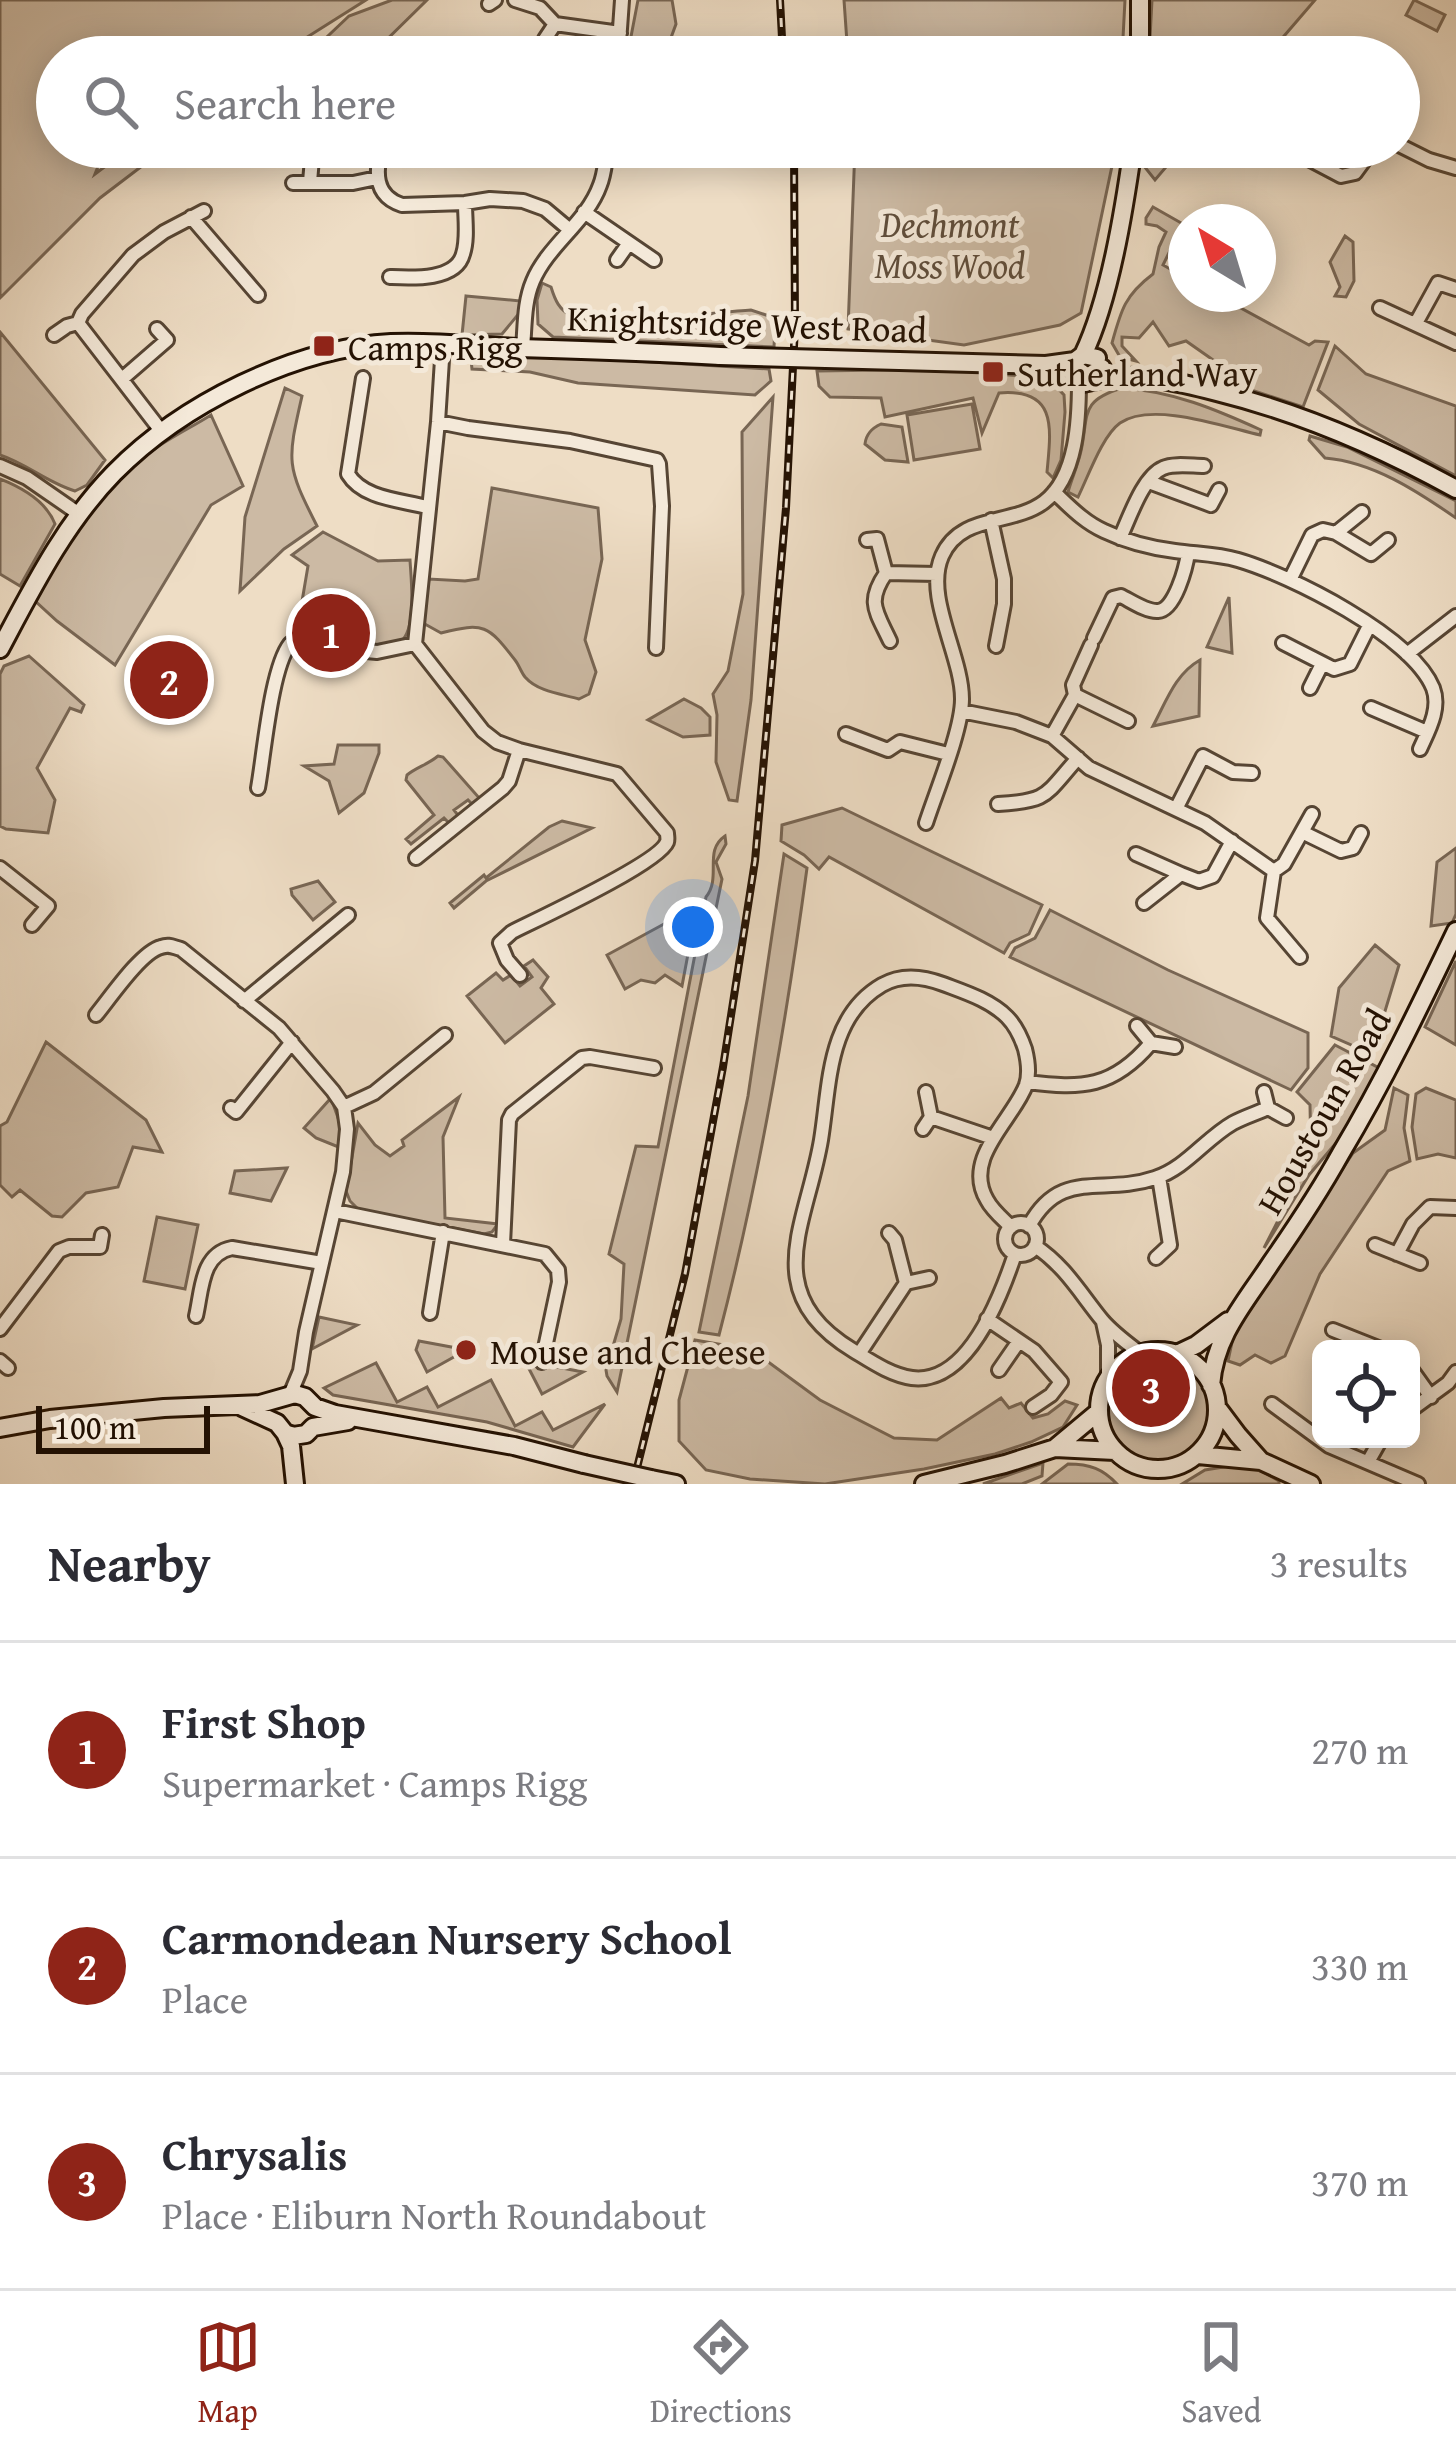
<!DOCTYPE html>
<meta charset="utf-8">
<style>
body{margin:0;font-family:"Gentium Book Plus",serif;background:#f2f2f3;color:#2b2b33}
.controls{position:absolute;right:36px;bottom:36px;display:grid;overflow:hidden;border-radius:18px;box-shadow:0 6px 30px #0003}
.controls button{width:108px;height:108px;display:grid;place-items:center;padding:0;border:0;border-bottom:3px solid #e1e1e2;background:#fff;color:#2b2b33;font:60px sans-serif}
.compass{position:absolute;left:1168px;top:204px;width:108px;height:108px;border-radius:50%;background:#fff;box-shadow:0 6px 30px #0003;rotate:322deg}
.scale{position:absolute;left:36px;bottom:30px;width:174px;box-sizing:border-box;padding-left:12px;border:6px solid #241203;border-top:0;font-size:33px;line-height:42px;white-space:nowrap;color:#241203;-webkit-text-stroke:9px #f4e9d9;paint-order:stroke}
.you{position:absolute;left:693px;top:927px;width:42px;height:42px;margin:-30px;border:9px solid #fff;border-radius:50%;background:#1a73e8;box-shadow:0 0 0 18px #1a73e833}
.badge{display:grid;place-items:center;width:78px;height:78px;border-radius:50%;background:#8f2418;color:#fff;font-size:39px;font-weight:700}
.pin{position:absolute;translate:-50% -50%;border:6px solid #fff;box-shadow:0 3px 12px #0006}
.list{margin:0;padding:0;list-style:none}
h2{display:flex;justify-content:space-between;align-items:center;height:156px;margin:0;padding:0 48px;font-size:51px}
h2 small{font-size:39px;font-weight:400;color:#7c7c81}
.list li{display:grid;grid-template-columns:78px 1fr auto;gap:36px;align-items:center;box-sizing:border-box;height:216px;padding:0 48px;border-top:3px solid #e1e1e2}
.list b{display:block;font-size:45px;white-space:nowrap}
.list p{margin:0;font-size:39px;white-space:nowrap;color:#7c7c81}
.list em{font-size:39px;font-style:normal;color:#7c7c81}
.icon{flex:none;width:66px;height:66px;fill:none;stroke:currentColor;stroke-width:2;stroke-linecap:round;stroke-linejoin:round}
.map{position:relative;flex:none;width:1456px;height:1484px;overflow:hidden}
.search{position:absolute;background:#fff;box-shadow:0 6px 30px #0003;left:36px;right:36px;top:36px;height:132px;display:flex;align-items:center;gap:30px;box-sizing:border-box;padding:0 42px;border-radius:66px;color:#7c7c81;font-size:45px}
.sheet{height:804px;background:#fff}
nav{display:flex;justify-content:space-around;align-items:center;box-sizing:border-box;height:168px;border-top:3px solid #e1e1e2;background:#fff;font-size:33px;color:#7c7c81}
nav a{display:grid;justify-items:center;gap:6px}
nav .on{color:#8f2418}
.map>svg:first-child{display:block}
.green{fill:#ccbaa4;stroke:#786654;stroke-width:3}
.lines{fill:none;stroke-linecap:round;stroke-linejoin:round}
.street-casing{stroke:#564534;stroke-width:18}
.secondary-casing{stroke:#241203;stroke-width:22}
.street{stroke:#f4e9d9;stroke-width:12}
.secondary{stroke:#f4e9d9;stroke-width:16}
.rail-casing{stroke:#241203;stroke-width:8}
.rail{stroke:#f4e9d9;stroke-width:3;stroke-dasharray:9;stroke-linecap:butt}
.secondary-bridge-casing{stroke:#241203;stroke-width:22;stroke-linecap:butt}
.secondary-bridge{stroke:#f4e9d9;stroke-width:16}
.poi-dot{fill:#8f2418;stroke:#f4e9d9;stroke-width:4.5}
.labels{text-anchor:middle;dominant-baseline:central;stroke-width:10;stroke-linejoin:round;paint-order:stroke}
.park-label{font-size:36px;font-style:italic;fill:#5f4d3b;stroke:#f4e9d9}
.street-label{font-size:36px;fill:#241203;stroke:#f4e9d9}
.poi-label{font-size:36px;fill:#241203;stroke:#f4e9d9;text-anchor:start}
</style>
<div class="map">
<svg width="1456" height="1484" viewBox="0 0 1456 1484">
<rect width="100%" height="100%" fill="#eeddc5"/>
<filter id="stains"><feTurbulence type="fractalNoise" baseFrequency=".00167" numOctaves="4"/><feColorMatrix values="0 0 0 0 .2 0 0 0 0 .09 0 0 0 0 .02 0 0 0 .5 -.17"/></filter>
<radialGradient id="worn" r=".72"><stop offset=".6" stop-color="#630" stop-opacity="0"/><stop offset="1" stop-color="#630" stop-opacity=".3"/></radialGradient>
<path class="green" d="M 0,0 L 366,0 L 301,41 L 268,57 L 57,57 L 57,147 L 123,147 L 99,164 L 95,174 L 131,147 L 167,147 L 100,198 L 0,298 Z
M 392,0 L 427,0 L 370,56 L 300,57 L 311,52 L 349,16 Z
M 638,0 L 672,0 L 676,24 L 665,54 L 629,47 Z
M 844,0 L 1125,0 L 1122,57 L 848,57 Z
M 1152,0 L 1315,0 L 1266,57 L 1149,57 Z
M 1414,0 L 1445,15 L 1437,31 L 1406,15 Z
M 855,147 L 1116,147 L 1081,313 L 1060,325 L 964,345 L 848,329 Z
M 1141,147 L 1183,147 L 1155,180 L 1140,161 Z
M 1153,207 L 1183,224 L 1163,265 L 1186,278 L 1186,294 L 1215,294 L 1309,345 L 1315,341 L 1328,342 L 1303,407 L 1233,384 L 1226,369 L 1186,341 L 1169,346 L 1153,322 L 1139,338 L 1122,337 L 1122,346 L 1136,361 L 1120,357 L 1112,343 C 1121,310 1125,295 1153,274 L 1159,247 L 1166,232 L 1157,226 L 1146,224 L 1146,218 Z
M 1345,236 L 1353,242 L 1354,281 L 1346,297 L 1335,296 L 1340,287 L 1330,262 Z
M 542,283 L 551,287 C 555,300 559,310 572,316 C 600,327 715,312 751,310 L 769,316 L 775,326 L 774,347 L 553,337 L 538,324 L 537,300 Z
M 466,296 L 521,301 L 521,311 L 502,334 L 462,335 Z
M 0,332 L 105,460 L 87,485 L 75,491 C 48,483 27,464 0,455 Z
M 1335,346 L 1366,374 L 1456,406 L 1456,476 L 1359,424 L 1318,390 Z
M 481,352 L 769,369 L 771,381 L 755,395 L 578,383 L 530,372 L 472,369 L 471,360 Z
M 956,369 C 987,375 1018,374 1049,379 L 1064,395 L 1065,412 L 1061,460 L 1053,478 L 1047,472 C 1051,429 1058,388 999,393 L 982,433 L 973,398 L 885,417 L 881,398 L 830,397 L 819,386 L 817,371 Z
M 285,388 L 302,396 C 287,462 286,465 317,526 L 284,549 L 240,591 L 245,517 Z
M 1122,388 C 1172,391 1215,409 1261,430 L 1260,435 C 1225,427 1152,401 1120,423 C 1102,436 1088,477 1078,497 L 1068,492 C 1072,478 1078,465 1081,451 C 1089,415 1079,401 1122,388 Z
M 773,397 L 751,700 L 737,801 L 729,800 L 716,762 L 717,715 L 713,694 L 728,671 L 743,594 L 742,432 Z
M 972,404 L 980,449 L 914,460 L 907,415 Z
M 211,415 L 243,486 L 211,505 L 115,665 L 57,621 L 34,600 C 66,544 99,487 153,450 C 171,437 192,427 211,415 Z
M 881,424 L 902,427 L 908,462 L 885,460 L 865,444 C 866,434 872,428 881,424 Z
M 1310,436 L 1347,447 L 1456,501 L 1456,518 C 1417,491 1373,462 1325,458 L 1309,440 Z
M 0,479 C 23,488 46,501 55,524 L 20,586 L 0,574 Z
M 492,488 L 598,508 L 602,559 L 585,640 L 596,672 L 589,694 L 579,699 C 562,694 538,692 525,677 C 521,672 519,665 515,660 C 488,625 484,622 441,633 L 423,623 L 429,579 L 465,581 L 478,579 Z
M 323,532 L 378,561 L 410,560 C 411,579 418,636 397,644 C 383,650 363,646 348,646 L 344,632 L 345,607 L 322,601 L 312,633 L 297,631 L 308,566 L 292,555 Z
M 1229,597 L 1232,653 L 1207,647 Z
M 29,656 L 84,705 L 81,712 L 70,708 L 37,768 L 55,800 L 48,833 L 6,829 L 0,826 L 0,674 L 4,666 Z
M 1200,660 L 1199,716 L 1153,726 C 1166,702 1175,674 1200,660 Z
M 684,699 L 701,708 L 710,717 L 710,735 L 683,737 L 648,720 Z
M 338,745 L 379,745 L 379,753 L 364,793 L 339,813 L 329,781 L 304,766 L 334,764 Z
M 438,756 L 443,757 L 481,800 L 474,806 L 468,800 L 454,810 L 460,818 L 451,825 L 444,818 L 411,844 L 406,839 L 434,815 L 406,780 L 407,775 C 417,767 427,765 438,756 Z
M 842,808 L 1042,905 L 1029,934 L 1010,943 L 1004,953 L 829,857 L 819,869 L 804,855 L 781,841 L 782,825 Z
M 562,821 L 592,828 L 486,881 L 454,908 L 450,903 L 484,875 L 486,878 L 549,827 Z
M 725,836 L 726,844 L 716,862 L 722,879 L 617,1392 L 607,1376 L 606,1370 L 621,1319 L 624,1264 L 609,1254 L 636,1146 L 658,1147 L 706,897 C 722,877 703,851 725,836 Z
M 1456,848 L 1456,914 L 1452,923 L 1431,926 L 1437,862 Z
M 784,854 L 807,868 C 786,1024 759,1182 719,1335 L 699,1332 L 748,1096 Z
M 318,881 L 335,902 L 313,920 L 292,895 L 291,889 Z
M 697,906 L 682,986 L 665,975 L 655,983 L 641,980 L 625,989 L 607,955 Z
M 1050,910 L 1168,970 L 1308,1033 L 1308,1068 L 1291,1090 L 1010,957 L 1015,948 L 1035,938 Z
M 1375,945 L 1399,965 L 1372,1054 L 1331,1036 L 1339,988 Z
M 533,960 L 548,977 L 541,988 L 554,1004 L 505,1043 L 467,996 L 496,973 L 503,980 L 511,975 L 520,986 L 532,977 L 524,966 Z
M 1456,961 L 1456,1045 L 1425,1027 Z
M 46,1042 L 146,1120 L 162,1152 L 133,1147 L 118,1187 L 86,1193 L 62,1217 L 52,1216 L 20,1190 L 12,1197 L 0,1185 L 0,1126 L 7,1122 Z
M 1335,1045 L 1379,1068 L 1347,1130 L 1309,1175 L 1264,1248 L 1311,1156 L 1310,1105 L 1297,1092 Z
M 1394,1088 L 1408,1095 L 1404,1128 L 1410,1161 L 1388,1171 L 1320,1274 L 1285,1356 L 1271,1363 L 1255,1355 L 1240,1365 L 1228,1361 L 1234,1333 L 1353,1153 L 1385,1130 Z
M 1426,1088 L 1456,1100 L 1456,1158 L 1438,1154 L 1417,1159 L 1412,1127 L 1416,1094 Z
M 459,1097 L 443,1137 L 445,1218 L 498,1224 L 492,1232 L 484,1234 L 359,1210 L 350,1201 L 346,1191 L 358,1123 L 375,1145 L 390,1156 L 404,1146 L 402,1140 Z
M 331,1098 L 342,1129 L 341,1148 L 316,1138 L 304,1128 Z
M 287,1168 L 271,1201 L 230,1193 L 235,1171 Z
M 157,1217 L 198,1225 L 185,1289 L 144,1281 Z
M 319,1317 L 357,1325 L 312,1349 Z
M 695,1340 L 752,1350 L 820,1400 L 894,1438 L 937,1440 L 1001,1398 L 1009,1408 L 1021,1403 L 1033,1418 L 1048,1414 L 1065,1401 L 1077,1405 L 1063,1427 L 1031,1442 L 995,1454 L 924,1469 L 825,1484 L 750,1479 L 706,1470 L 679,1441 L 679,1400 Z
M 419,1341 L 462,1349 L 461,1353 L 427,1372 L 416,1350 Z
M1106 1410a52 52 0 1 1 104 0a52 52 0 1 1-104 0Z
M 525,1361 L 583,1372 L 542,1394 Z
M 376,1363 L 397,1402 L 427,1387 L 438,1407 L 491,1380 L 515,1426 L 542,1412 L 553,1430 L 605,1404 L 573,1447 L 487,1422 L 333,1395 L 324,1388 Z
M 1043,1463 L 1042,1476 L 1022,1484 L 983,1484 Z
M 1248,1463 L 1279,1481 L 1279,1484 L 1182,1484 L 1205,1470 Z
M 1068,1464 C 1090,1464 1103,1469 1117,1484 L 1042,1484 Z"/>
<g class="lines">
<g class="street-casing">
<path id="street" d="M 515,0 L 540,8 L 555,24 L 620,33
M 489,4 L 495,0
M 542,57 L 545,39 L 555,24
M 618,57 L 622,0
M 1399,145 L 1429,160 L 1456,168
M 382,147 C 375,171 374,196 402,205 L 465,203 L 490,199 L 523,201 L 545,209 L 570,230
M 1286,147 L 1341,176 L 1355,173 L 1374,147
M 310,182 L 313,147
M 293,183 L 353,183 L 377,178
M 584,212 L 654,260
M 191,217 L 258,295
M 617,260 L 629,243
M 390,277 C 411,278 456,281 463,254 C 468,239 465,219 465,203
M 1380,308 L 1456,343
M 78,323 L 162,432
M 1416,323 L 1438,283 L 1456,289
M 54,335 L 67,326 L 78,323 L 82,314 L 133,255 L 164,232 L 204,211
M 443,344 L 438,422 L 415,644 L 483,731 L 497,742 L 519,750 L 617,774 L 667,833 C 667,836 668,839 667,842 C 659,863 538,919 512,932 L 500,943 L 507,960 L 520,975
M 523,348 C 525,325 524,302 533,281 C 548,245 587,222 600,185 C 605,173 605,159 608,147
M 363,378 L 348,474 C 363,499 401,500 427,507
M 122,379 L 167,340 L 157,329
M 438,422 L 468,428 L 570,441 L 657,460 L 659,464 L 662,506 L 656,648
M 0,466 L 27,478 L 79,514
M 1149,482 L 1211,505 L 1219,490
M 1054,492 C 1070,507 1084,522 1104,531 C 1125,541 1151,548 1175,551 C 1196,554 1217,554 1238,560 C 1290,575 1412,636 1433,688 C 1441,709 1428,731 1420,749
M 991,520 L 1004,579 L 1004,604 L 996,646
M 1336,533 L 1371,554 L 1388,540
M 1120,538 C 1129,519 1143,476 1163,468 C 1174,463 1192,466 1204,466
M 867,540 L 877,539 L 886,573 C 866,602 876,611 890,641
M 886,573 L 937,574
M 1291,578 L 1312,535 L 1323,530 L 1336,533 L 1362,512
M 1094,638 L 1113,598 L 1121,596 C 1131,601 1147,612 1158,611 C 1175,610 1186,567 1188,553
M 1283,643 L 1334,669 L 1350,664 L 1369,626
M 1407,654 L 1456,616
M 1310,688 L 1322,664
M 1075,695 L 1128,721
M 1371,708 L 1427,732
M 961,711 L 1016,722 L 1052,736 L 1089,768 L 1205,823 L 1274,871
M 846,734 L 888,750 L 900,742 L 948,754
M 1052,736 L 1075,695 L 1073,685 L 1091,645
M 258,788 C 264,755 271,668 290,644 L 377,652 L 415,644
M 998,804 C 1049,801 1044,796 1078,758
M 1176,809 L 1203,756 L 1233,772 L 1252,773
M 926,823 C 936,792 962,730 962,699 C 962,655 924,597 942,556 C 961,513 1012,526 1044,502 C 1077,477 1079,419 1079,381
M 1304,833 L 1341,851 L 1353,848 L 1361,833
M 1136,854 L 1181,874
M 416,858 L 503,788 L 509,781 L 519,750
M 0,868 L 48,906 L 32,925
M 1144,903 L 1181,874 L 1199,881 L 1213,876 L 1232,841
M 1300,957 L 1267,918 L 1274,871 L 1284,864 L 1312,814
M 244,1001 L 348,915
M 96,1015 C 110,998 141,952 161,947 C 169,944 173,947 181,949 L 279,1028 L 333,1091 L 344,1107 L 347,1129 L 343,1172 L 306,1332 L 300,1371 L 290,1395
M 1151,1043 L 1175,1047
M 1027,1082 C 1082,1089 1113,1088 1151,1043 L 1137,1026
M 1264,1092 L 1268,1108 L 1286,1118
M 344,1107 L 374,1093 L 445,1035
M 231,1108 L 236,1112 L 292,1042
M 931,1117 L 993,1138
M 923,1129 L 931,1117 L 926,1092
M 335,1211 L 545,1254 L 558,1270 L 559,1282 L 542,1362
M1005 1239a16 16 0 1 1 32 0a16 16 0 1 1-32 0Z
M 1029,1226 C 1061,1167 1102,1196 1155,1178 C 1186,1168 1205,1139 1233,1123 C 1244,1117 1257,1113 1268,1108
M 1011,1227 C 1003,1219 992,1210 987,1200 C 962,1158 1013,1120 1026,1085 C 1030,1073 1028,1061 1025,1049 C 1021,1037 1016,1026 1007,1017 C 990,1000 964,992 943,984 C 922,976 901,974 882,985 C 827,1017 830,1085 821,1140 C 807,1224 757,1293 854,1351 C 872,1362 891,1375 912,1378 C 968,1385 1001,1296 1015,1254
M 503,1244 L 509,1120 L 512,1114 L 582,1058 L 590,1057 L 654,1068
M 1375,1245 L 1420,1263
M 1035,1246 C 1065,1266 1080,1293 1102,1320 C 1113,1333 1127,1343 1140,1353
M 1397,1254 L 1413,1224 L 1430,1207 L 1456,1208
M 1156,1258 L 1170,1245 L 1159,1177
M 906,1283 L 929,1278
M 430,1313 L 443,1232
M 196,1316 C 202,1290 201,1254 232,1248 L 322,1263
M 987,1319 L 1034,1351 L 1061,1382 L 1051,1395 L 1033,1407
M 1103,1322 L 1108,1345 L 1108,1378
M 0,1329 L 59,1251 L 69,1247 L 100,1247 L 102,1235
M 1333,1330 L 1381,1349
M 859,1354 L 906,1283 L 895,1240 L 889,1233
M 0,1361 L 8,1368
M 1411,1369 L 1431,1397
M 999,1370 L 1019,1341
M 1272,1404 L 1329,1446 L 1418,1484
M 1411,1410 L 1448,1383 L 1456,1372
M 1368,1462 L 1381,1439"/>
</g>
<g class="secondary-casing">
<path id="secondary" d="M 1140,57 L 1140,0
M 1083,355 C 1110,299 1124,210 1133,147
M 826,359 L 1046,365 L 1075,361 L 1083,355 L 1097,358
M 1075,361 L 1073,374 L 1083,383 L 1097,380 L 1102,368
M 1099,378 C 1140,373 1178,382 1217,392 C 1302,413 1380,447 1456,489
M 0,649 C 33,587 65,523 114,473 C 182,404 294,348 391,343 C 433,341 476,346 519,348 C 586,350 653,352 720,356
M1099 1410a59 59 0 1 1 118 0a59 59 0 1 1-118 0Z
M 1177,1354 L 1196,1345 L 1228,1321
M 1211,1385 C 1215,1335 1245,1303 1271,1263 C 1296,1227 1320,1191 1341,1153 C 1384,1081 1420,1006 1456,931
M 242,1407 L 277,1423 L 285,1433 L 293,1436 L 306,1434 L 313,1427 L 348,1421
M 1217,1407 L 1238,1435 L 1261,1461
M 0,1428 L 50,1419 L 164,1408 L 260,1404 L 295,1394 L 305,1397 L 315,1407 L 335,1414 L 514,1446 L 584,1464
M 285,1433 L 291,1446 L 295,1484
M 1055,1448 L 1097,1413
M 1198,1455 L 1261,1461 L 1311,1484
M 651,1479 L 676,1484
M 924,1484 L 1005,1464 L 1055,1448 L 1115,1451"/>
</g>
<use href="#street" class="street"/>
<use href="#secondary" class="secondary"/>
<g class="rail-casing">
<path id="rail" d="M 780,0 L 783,57
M 633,1484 L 685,1274 L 723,1067 L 755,861 L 786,508 L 795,326 L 794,147"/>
</g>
<use href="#rail" class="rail"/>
<g class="secondary-bridge-casing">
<path id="secondary-bridge" d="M 720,356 L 826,359
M 584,1464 L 651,1479"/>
</g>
<use href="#secondary-bridge" class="secondary-bridge"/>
</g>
<g class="poi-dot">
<rect x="312" y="334" width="24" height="24" rx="6"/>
<rect x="981" y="360" width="24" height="24" rx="6"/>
<circle cx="466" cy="1350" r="12"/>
</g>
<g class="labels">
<g class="park-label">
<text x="950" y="223">Dechmont<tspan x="950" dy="41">Moss Wood</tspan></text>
</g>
<g class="street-label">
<text transform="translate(747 323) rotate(2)">Knightsridge West Road</text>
<text transform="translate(1323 1111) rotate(-60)">Houstoun Road</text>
</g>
<g class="poi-label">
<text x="348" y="346">Camps Rigg</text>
<text x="1017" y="372">Sutherland Way</text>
<text x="490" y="1350">Mouse and Cheese</text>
</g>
</g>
<rect width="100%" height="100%" filter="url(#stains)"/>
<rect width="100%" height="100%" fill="url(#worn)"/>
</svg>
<div class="controls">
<button><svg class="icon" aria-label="locate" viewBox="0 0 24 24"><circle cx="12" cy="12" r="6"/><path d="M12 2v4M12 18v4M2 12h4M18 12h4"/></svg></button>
</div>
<svg class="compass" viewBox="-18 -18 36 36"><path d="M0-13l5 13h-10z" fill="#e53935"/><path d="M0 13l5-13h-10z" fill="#7c7c81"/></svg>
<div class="scale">100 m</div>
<div class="you"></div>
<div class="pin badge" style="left:331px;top:633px">1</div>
<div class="pin badge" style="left:169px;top:680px">2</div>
<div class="pin badge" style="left:1151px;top:1388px">3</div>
<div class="search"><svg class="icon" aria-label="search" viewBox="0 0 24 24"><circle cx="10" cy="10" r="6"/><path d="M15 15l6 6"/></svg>Search here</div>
</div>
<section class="sheet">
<h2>Nearby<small>3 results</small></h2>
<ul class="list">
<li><span class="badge">1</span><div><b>First Shop</b><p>Supermarket · Camps Rigg</p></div><em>270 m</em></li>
<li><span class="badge">2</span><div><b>Carmondean Nursery School</b><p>Place</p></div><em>330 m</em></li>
<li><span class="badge">3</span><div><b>Chrysalis</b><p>Place · Eliburn North Roundabout</p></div><em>370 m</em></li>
</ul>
</section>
<nav>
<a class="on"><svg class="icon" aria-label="map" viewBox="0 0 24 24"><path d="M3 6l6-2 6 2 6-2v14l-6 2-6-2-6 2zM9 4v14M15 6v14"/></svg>Map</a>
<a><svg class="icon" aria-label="directions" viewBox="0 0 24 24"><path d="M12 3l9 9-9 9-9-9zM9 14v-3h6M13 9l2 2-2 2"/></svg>Directions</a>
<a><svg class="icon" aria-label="saved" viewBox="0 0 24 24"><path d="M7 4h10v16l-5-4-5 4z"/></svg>Saved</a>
</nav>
